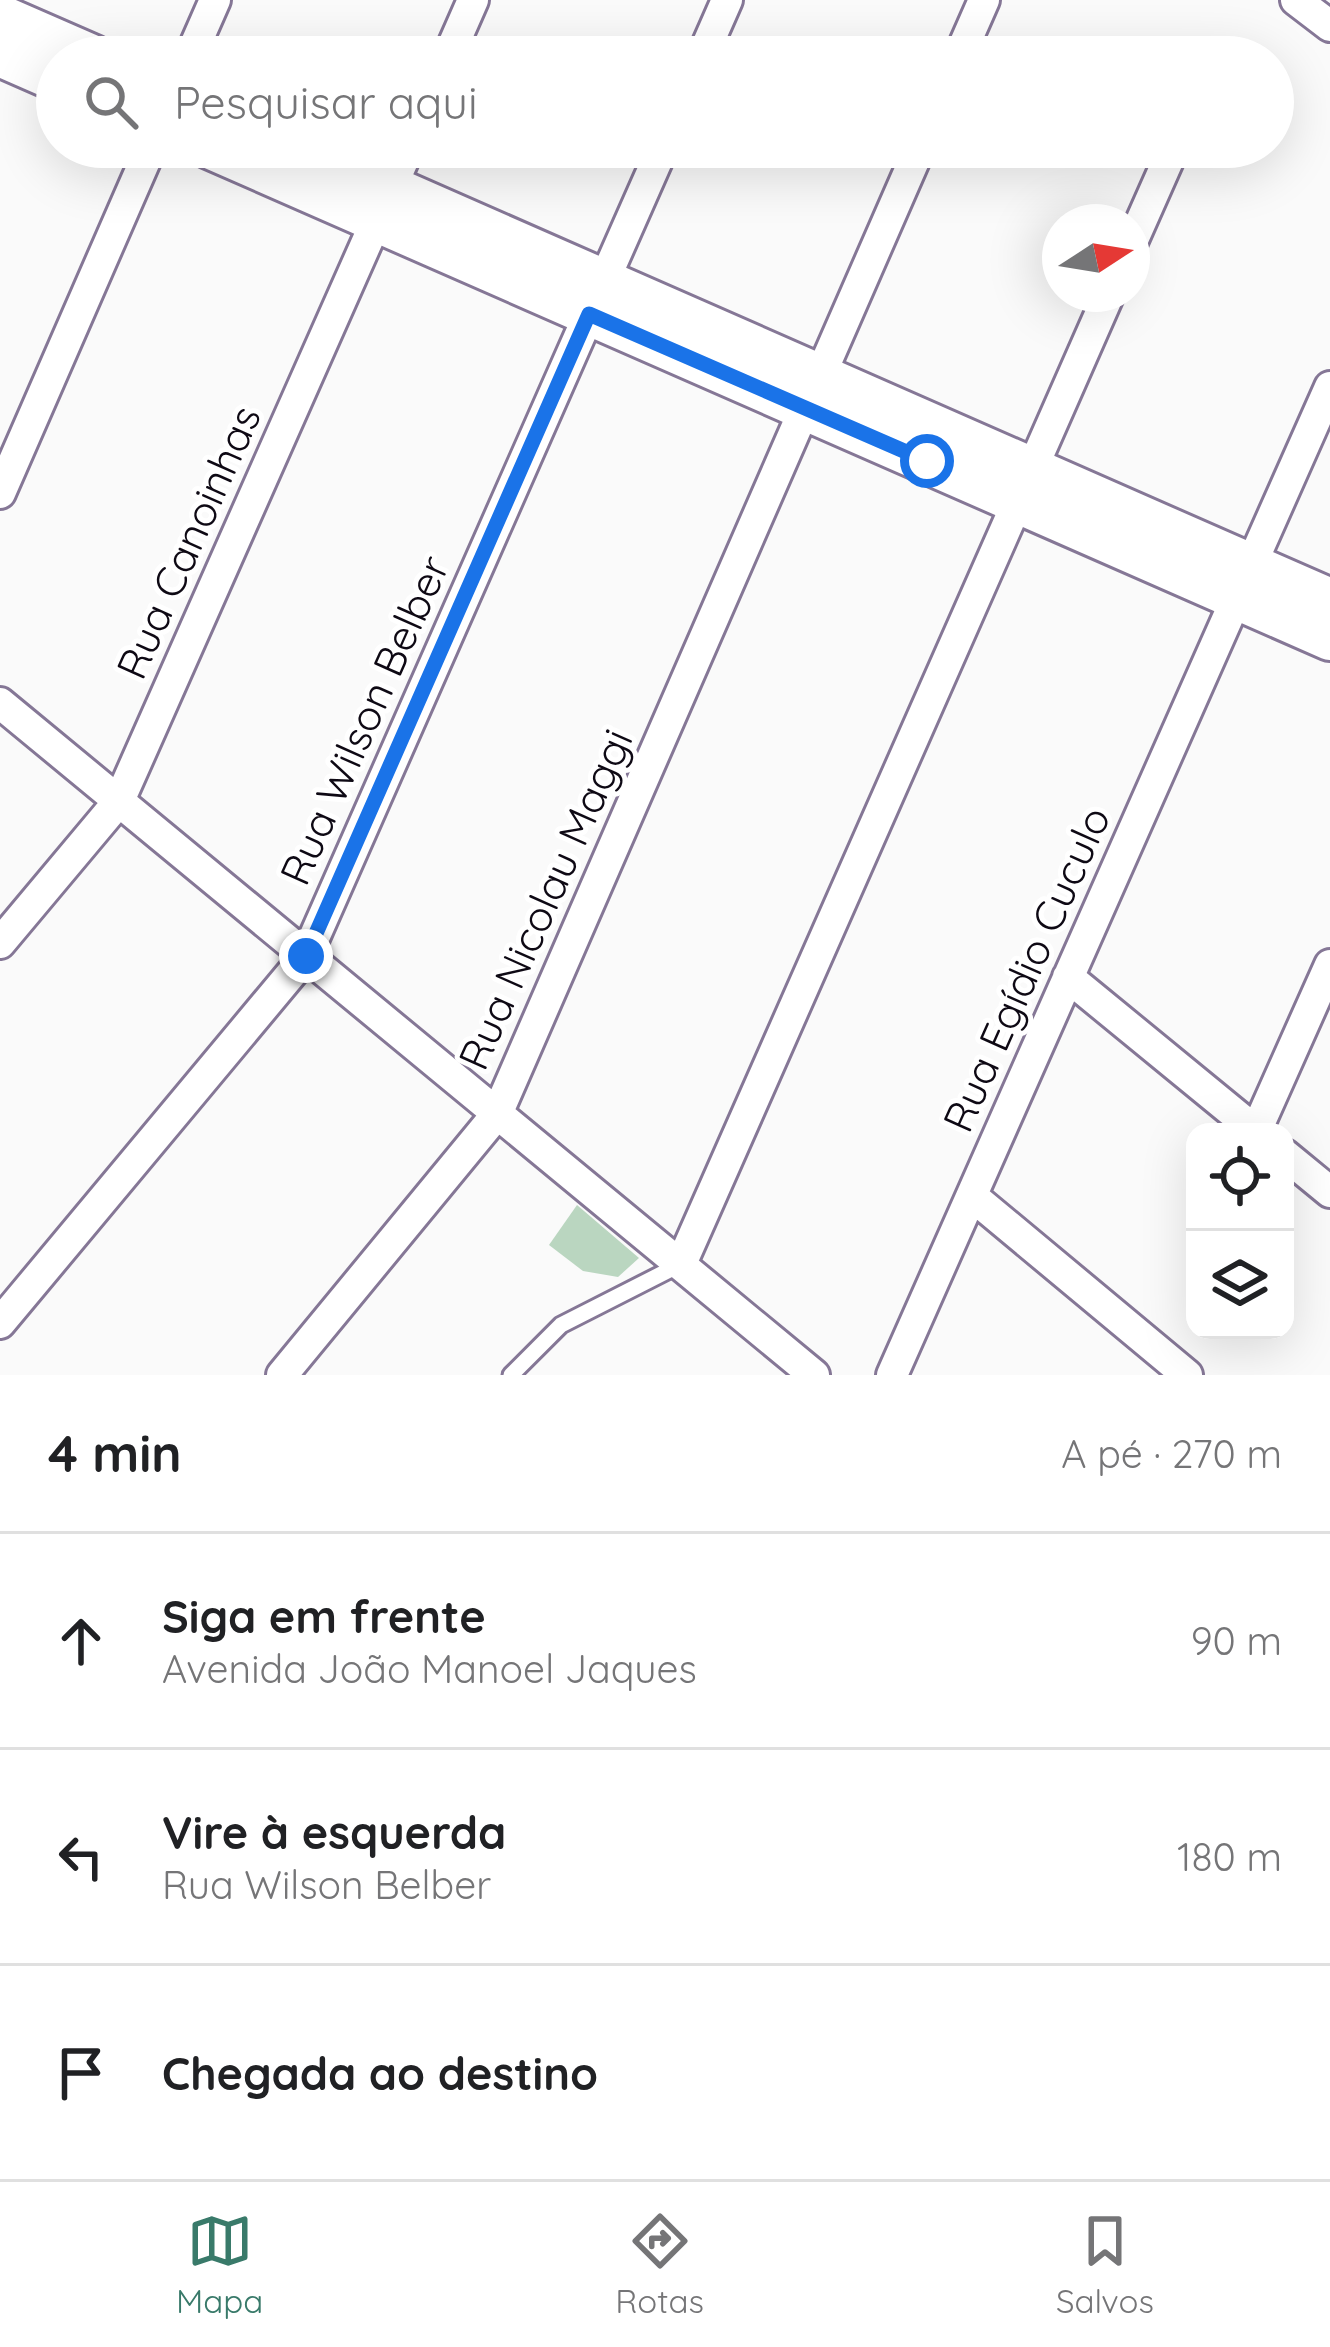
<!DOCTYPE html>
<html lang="pt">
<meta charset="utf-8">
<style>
body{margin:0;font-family:Quicksand,sans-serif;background:#f2f2f2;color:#202124}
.controls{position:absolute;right:36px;bottom:36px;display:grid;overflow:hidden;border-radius:24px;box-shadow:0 12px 48px #0002}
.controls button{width:108px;height:108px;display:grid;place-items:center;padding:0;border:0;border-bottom:3px solid #e0e0e0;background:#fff;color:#202124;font:60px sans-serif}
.compass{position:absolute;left:1042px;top:204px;width:108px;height:108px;border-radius:50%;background:#fff;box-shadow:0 12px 48px #0002;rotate:78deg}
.stop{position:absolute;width:36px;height:36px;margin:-27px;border:9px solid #1a73e8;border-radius:50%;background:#fff}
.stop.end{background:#1a73e8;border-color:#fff;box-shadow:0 3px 12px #0008}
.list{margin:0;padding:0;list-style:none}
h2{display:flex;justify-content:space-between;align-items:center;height:156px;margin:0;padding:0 48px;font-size:51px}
h2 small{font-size:39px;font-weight:400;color:#757577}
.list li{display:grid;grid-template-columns:78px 1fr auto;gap:36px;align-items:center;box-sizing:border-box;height:216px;padding:0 48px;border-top:3px solid #e0e0e0}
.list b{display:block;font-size:45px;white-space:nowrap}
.list p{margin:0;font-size:39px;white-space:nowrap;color:#757577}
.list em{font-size:39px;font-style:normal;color:#757577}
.icon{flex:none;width:66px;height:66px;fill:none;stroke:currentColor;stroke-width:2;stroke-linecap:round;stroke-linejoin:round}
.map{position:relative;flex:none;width:1330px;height:1375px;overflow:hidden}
.search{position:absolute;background:#fff;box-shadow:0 12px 48px #0002;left:36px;right:36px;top:36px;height:132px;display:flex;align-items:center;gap:30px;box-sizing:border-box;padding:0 42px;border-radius:66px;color:#757577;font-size:45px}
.sheet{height:804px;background:#fff}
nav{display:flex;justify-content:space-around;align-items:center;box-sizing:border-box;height:168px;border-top:3px solid #e0e0e0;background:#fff;font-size:33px;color:#757577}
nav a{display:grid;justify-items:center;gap:6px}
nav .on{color:#397a6a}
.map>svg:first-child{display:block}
.green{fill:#bad6c0}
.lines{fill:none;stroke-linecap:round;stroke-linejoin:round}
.lane-casing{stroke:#857796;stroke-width:21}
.street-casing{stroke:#857796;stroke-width:36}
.secondary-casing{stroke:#857796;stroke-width:48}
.lane{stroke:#fff;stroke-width:15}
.street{stroke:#fff;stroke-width:30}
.secondary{stroke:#fff;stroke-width:42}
.route{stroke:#1a73e8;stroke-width:15}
.labels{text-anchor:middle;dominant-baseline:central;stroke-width:10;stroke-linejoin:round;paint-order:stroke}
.street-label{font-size:42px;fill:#0e0914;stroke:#fff}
</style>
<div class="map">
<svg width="1330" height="1375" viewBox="0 0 1330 1375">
<rect width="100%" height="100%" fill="#fafafa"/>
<path class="green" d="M 577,1205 L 639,1258 L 618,1277 L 583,1271 L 549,1245 Z"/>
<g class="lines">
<g class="lane-casing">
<path id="lane" d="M 511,1375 L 561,1325 L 681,1264"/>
</g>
<g class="street-casing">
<path id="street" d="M 1296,0 L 1330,26
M 190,57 L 215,0
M 448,57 L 473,0
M 702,57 L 727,0
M 959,57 L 984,0
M 1132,242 L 1174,147
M 820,376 L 920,147
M 1032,469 L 1109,294
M 0,493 L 151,147
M 1251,565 L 1330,387
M 0,703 L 814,1375
M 0,943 L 119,801 L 409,147
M 1068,977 L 1257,1132
M 1256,1131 L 1330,965
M 1285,1155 L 1330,1192
M 972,1196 L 1187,1375
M 681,1264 L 1018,501
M 0,1323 L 306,956 L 663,147
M 282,1375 L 497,1114 L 805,408
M 892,1375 L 1237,597"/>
</g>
<g class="secondary-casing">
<path id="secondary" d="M 0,16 L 94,57
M 0,55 L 57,80
M 209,147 L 1330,639
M 299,147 L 1330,600"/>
</g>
<use href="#lane" class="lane"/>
<use href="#street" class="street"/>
<use href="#secondary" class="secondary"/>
</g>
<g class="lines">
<path class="route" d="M 306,956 L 589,314 L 927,461"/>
</g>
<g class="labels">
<g class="street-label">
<text transform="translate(188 542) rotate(-66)">Rua Canoinhas</text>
<text transform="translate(364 720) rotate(-66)">Rua Wilson Belber</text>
<text transform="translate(545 899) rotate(-66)">Rua Nicolau Maggi</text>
<text transform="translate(1026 969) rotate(-66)">Rua Egídio Cuculo</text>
</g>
</g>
</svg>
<div class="controls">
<button><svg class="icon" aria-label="locate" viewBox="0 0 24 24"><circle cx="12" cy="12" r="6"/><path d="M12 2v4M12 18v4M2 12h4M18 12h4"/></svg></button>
<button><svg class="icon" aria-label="layers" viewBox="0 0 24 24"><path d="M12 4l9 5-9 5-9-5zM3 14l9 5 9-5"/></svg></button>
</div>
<svg class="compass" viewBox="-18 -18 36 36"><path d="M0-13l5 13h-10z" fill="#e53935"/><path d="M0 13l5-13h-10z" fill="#757577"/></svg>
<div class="stop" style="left:927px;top:461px"></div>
<div class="stop end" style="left:306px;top:956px"></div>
<div class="search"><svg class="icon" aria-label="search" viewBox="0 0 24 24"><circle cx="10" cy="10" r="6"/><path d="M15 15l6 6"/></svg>Pesquisar aqui</div>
</div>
<section class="sheet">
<h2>4 min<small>A pé · 270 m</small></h2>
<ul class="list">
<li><svg class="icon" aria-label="ahead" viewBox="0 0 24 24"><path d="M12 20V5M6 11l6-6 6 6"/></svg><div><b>Siga em frente</b><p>Avenida João Manoel Jaques</p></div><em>90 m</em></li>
<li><svg class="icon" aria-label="left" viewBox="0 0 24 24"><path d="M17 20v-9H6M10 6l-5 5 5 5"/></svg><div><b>Vire à esquerda</b><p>Rua Wilson Belber</p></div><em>180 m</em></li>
<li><svg class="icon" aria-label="arrive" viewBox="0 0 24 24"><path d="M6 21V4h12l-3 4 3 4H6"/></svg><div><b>Chegada ao destino</b></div></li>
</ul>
</section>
<nav>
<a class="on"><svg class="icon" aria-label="map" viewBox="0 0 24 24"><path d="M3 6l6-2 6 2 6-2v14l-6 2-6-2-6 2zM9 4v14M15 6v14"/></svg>Mapa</a>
<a><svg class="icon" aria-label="directions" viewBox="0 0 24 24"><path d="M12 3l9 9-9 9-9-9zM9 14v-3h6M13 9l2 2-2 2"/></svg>Rotas</a>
<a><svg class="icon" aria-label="saved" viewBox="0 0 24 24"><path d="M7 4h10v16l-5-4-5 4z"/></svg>Salvos</a>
</nav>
